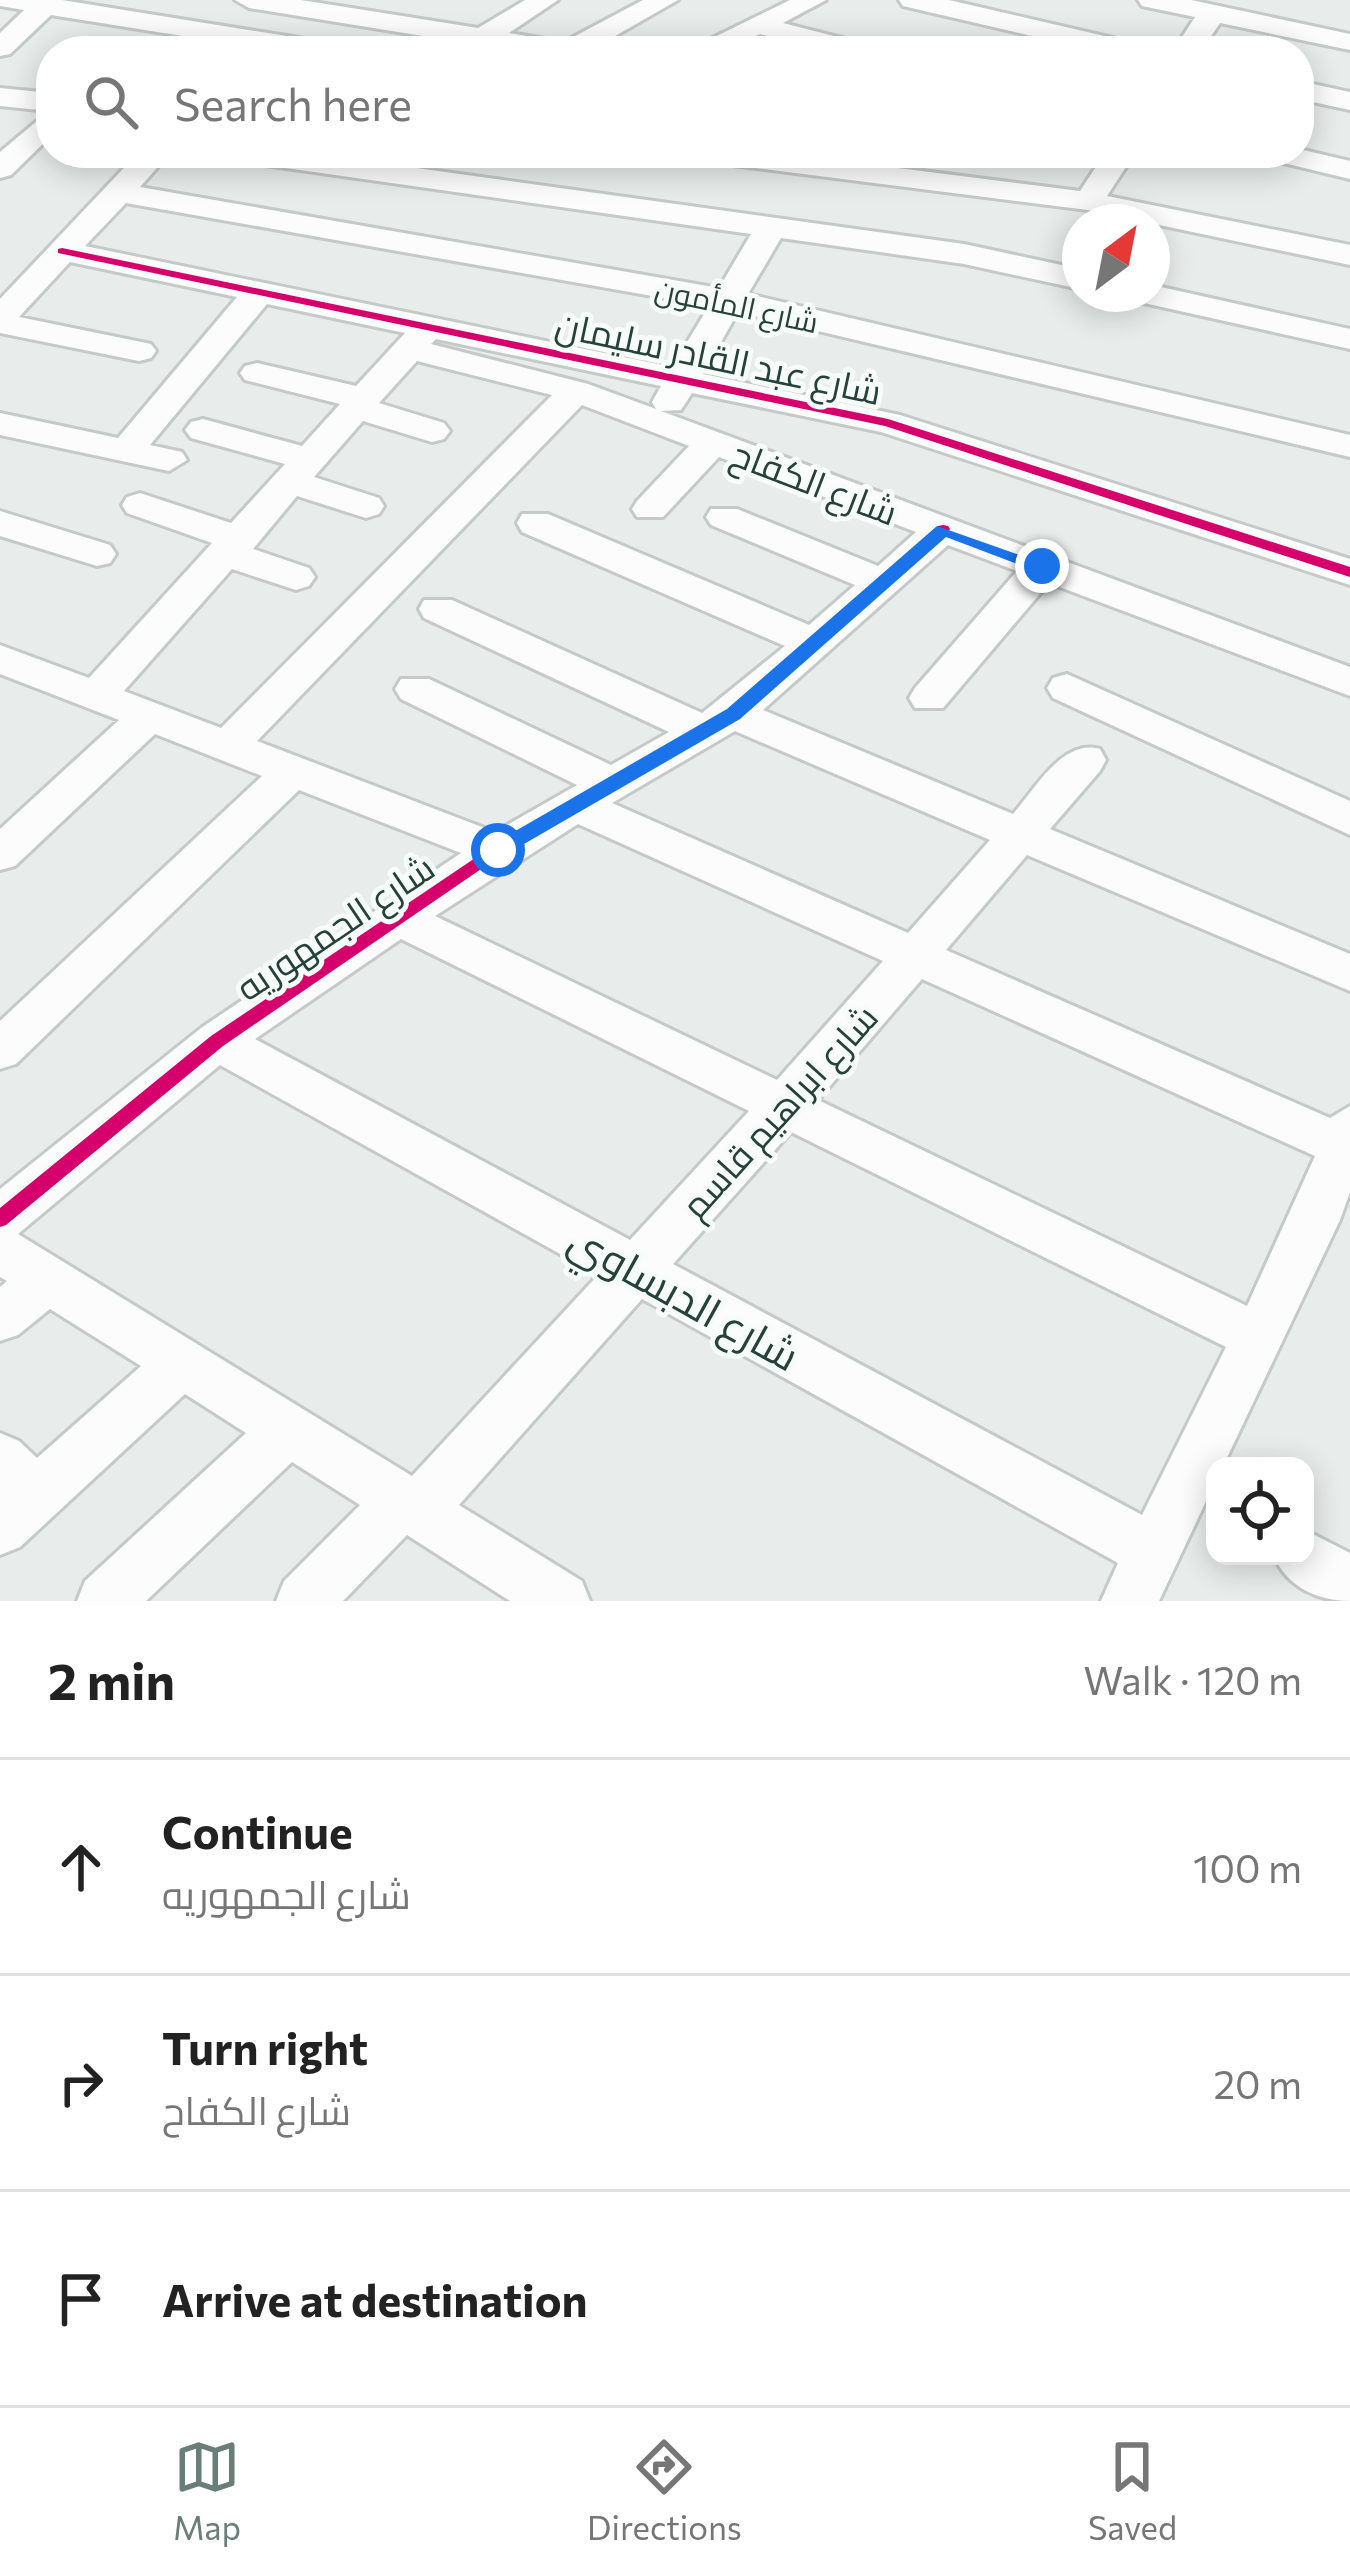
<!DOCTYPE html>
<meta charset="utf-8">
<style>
body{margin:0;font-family:Commissioner,Cairo,sans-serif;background:#f2f2f2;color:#222}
.controls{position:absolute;right:36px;bottom:36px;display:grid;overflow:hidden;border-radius:24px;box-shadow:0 6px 30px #0003}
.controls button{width:108px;height:108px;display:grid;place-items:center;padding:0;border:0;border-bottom:3px solid #e0e0e0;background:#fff;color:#222;font:60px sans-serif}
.compass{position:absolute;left:1062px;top:204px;width:108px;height:108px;border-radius:50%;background:#fff;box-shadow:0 6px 30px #0003;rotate:32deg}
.stop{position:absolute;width:36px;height:36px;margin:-27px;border:9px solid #1a73e8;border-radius:50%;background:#fff}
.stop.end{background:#1a73e8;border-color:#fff;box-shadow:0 3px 12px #0008}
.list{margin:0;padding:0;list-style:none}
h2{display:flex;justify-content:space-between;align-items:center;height:156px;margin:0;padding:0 48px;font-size:51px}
h2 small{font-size:39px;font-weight:400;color:#767676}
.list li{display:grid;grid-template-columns:78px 1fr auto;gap:36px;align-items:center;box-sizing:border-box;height:216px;padding:0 48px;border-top:3px solid #e0e0e0}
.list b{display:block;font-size:45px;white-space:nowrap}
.list p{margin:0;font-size:39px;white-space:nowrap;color:#767676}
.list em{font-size:39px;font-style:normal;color:#767676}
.icon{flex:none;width:66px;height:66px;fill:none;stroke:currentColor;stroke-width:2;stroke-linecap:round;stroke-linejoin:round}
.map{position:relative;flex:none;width:1350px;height:1601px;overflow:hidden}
.search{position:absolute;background:#fff;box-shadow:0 6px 30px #0003;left:36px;right:36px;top:36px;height:132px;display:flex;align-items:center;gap:30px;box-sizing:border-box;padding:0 42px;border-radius:48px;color:#767676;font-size:45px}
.sheet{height:804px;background:#fff}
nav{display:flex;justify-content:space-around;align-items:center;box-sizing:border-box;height:168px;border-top:3px solid #e0e0e0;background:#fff;font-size:33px;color:#767676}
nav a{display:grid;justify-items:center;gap:6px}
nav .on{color:#697e78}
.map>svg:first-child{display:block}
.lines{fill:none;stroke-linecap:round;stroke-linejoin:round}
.minor-casing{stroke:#c5cac8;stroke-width:6}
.minor{fill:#fcfcfc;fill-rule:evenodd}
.cycleway-casing{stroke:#f7fbf9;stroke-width:7}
.cycleway{fill:#d6006c;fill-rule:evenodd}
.route{fill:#1a73e8}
.labels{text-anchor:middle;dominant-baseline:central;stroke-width:10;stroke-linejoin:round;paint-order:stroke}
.far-street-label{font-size:30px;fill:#24423a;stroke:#f7fbf9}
.street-label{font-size:36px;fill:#24423a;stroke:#f7fbf9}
.near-street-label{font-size:42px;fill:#24423a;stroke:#f7fbf9}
</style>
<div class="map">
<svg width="1350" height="1601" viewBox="0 0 1350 1601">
<rect width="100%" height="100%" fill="#e8edeb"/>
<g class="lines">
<g class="minor-casing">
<path id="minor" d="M 0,0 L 62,0 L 330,43 L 344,51 L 277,51 L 51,15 L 10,54 L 0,56 L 0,33 L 24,10 L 0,6 Z
M 235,0 L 301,0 L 478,28 L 525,0 L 558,0 L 509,33 L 564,42 L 643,0 L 678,0 L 589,51 L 487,46 L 471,51 L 460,42 L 249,8 Z
M 790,0 L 826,0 L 783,23 L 869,45 L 873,51 L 825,51 L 760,34 L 723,51 L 686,51 Z
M 899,0 L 949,0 L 1143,45 L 1147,51 L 1097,51 L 903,6 Z
M 1138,0 L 1191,0 L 1350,34 L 1350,50 L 1220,23 L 1201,51 L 1173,51 L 1195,17 L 1142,6 Z
M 1299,81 L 1350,92 L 1350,110 L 1299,99 Z
M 0,88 L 51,93 L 51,136 L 11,175 L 0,178 L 0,152 L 49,111 L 0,106 Z
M 1299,149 L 1350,161 L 1350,179 L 1267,159 L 1263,153 Z
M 138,153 L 170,153 L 140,187 L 719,288 L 751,234 L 243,162 L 228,153 L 308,153 L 964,244 L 1080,269 L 1080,289 L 964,264 L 781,238 L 748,294 L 1350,435 L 1350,457 L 738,312 L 703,374 L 900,415 L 1350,559 L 1350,585 L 881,432 L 692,393 L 681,410 L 661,411 L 1350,667 L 1350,696 L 1049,583 L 943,708 L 915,708 L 909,698 L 915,688 L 1017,571 L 948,545 L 763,710 L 1013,814 C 1035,789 1063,738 1100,749 L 1106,760 L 1100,771 L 1050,829 L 1350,954 L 1350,991 L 1027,855 L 946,950 L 1330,1118 L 1350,1106 L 1350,1192 L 1340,1220 L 1223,1466 L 1215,1466 L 1215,1482 L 1159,1601 L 1101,1601 L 1118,1563 L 642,1299 L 459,1505 L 582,1581 L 590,1601 L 510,1601 L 407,1535 L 343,1601 L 276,1601 L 284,1581 L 360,1505 L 292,1462 L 146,1601 L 77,1601 L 85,1581 L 246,1433 L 185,1394 L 20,1547 L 0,1555 L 0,1433 L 19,1441 L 37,1458 L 141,1366 L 50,1309 L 18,1335 L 0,1341 L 0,1287 L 7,1281 L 0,1277 L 0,1189 L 201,1028 L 461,853 L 299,790 L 16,1064 L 0,1069 L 0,1021 L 262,776 L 155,734 L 15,866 L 0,870 L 0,829 L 119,720 L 0,674 L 0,645 L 89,678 L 212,543 L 127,513 L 122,505 L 127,497 L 140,493 L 231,523 L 285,464 L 191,438 L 185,430 L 191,422 L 203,419 L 302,446 L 340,404 L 245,380 L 240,373 L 245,366 L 257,363 L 356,386 L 405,333 L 267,304 L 150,445 L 182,452 L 187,460 L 169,471 L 0,435 L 0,413 L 118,438 L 237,297 L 70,262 L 19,317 L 151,344 L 156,351 L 151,358 L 139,361 L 0,333 L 0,299 ZM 126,203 L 709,306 L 672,367 L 85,246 ZM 436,339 L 661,386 L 652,402 L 656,409 L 588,384 L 431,344 ZM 417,361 L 552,395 L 221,728 L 124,691 L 232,569 L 296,590 L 309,586 L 315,577 L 309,568 L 253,549 L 297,496 L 366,518 L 379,514 L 384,506 L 379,498 L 314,477 L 363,421 L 432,442 L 444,439 L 450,431 L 444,423 L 379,403 ZM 582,405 L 689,446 L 637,501 L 632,509 L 637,517 L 663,517 L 719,457 L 916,532 L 878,566 L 737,509 L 711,509 L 706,517 L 711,525 L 855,585 L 809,625 L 548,514 L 522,514 L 517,523 L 522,532 L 785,646 L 702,713 L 452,600 L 424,600 L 419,609 L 424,618 L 669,732 L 611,765 L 429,679 L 401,679 L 395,689 L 401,699 L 577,785 L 495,832 L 257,741 ZM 735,731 L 990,840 L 908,933 L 612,803 ZM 578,824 L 883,961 L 777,1080 L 435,916 ZM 401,939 L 749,1111 L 630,1240 L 255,1039 ZM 922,979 L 1315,1156 L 1247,1306 L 818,1100 ZM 220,1065 L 598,1275 L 412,1476 L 18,1234 ZM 791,1132 L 1226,1347 L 1142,1515 L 673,1264 Z
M 693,153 L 780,153 L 1080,191 L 1105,153 L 1135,153 L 1107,196 L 1350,245 L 1350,265 L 1088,210 L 708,162 Z
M 1152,285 L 1350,329 L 1350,349 L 1135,301 L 1131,294 L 1152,294 Z
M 0,511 L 110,545 L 116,554 L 110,563 L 97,566 L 0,536 Z
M 1067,674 L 1350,801 L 1350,835 L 1053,698 L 1047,688 L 1053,678 Z
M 1305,1530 L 1350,1553 L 1350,1601 C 1318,1601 1287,1587 1274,1556 L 1305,1556 Z"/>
</g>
<use href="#minor" class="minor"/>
<g class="cycleway-casing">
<path id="cycleway" d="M 62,248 L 888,419 L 1350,567 L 1350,577 L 885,426 L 58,253 L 58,249 Z
M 943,525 L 948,526 L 950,529 L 948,532 L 738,718 L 503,854 L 223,1046 L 6,1225 L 0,1227 L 0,1208 L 211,1036 L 493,846 L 728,710 L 938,526 Z"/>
</g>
<use href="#cycleway" class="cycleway"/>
</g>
<path class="route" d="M 937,526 L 1051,566 L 1036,571 L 946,537 L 740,719 L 505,855 L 491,855 L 491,845 L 727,709 Z"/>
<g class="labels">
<g class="far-street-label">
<text transform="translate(737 304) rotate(12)">شارع المأمون</text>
</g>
<g class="street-label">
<text transform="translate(719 356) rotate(12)">شارع عبد القادر سليمان</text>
<text transform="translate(815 481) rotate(21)">شارع الكفاح</text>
<text transform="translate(334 926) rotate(-34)">شارع الجمهوريه</text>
<text transform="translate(778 1110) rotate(-48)">شارع ابراهيم قاسم</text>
</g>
<g class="near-street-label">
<text transform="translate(685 1296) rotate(29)">شارع الدبساوي</text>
</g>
</g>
</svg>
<div class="controls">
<button><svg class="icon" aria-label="locate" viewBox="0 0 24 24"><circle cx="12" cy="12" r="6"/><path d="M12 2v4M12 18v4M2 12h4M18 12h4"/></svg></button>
</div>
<svg class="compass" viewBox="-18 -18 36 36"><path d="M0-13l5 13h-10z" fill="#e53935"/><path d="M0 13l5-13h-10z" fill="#767676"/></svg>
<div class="stop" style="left:498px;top:850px"></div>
<div class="stop end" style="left:1042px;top:566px"></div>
<div class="search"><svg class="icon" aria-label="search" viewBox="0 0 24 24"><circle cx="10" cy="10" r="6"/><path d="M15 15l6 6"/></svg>Search here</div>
</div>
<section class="sheet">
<h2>2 min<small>Walk · 120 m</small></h2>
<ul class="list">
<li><svg class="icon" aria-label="ahead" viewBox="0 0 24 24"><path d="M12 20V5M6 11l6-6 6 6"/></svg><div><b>Continue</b><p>شارع الجمهوريه</p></div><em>100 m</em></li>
<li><svg class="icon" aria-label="right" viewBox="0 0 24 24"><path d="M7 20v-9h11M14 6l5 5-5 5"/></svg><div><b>Turn right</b><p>شارع الكفاح</p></div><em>20 m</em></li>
<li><svg class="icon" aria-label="arrive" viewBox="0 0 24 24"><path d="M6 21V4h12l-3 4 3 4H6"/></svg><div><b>Arrive at destination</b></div></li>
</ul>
</section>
<nav>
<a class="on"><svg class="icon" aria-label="map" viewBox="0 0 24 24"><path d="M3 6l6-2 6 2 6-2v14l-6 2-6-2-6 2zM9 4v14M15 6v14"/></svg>Map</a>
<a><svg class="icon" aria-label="directions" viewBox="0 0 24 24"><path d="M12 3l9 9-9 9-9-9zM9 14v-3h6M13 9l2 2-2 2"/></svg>Directions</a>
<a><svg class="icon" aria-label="saved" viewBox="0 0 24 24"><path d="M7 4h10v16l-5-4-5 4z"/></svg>Saved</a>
</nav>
